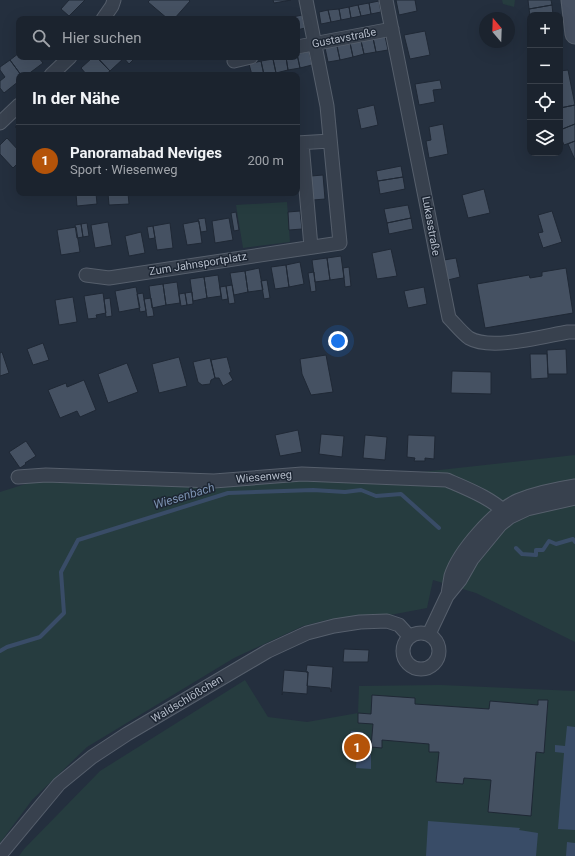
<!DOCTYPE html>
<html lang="de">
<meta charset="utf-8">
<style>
body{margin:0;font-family:Roboto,sans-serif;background:#282f3a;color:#f1f3f6}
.controls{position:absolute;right:12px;top:12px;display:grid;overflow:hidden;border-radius:8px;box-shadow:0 4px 16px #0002}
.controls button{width:36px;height:36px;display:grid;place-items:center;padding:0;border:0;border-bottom:1px solid #39404a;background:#1b232e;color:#f1f3f6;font:20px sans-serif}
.compass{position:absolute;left:479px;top:12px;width:36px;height:36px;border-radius:50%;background:#1b232e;box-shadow:0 4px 16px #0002;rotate:341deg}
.you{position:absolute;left:338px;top:341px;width:14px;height:14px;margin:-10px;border:3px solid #fff;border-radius:50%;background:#1a73e8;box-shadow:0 0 0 6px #1a73e833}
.badge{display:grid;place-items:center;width:26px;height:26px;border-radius:50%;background:#b45309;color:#fff;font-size:13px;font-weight:700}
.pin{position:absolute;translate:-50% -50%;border:2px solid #fff;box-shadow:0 1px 4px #0006}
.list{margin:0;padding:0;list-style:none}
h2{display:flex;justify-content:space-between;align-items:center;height:52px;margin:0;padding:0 16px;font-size:17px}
h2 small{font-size:13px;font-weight:400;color:#a0a4aa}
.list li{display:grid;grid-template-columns:26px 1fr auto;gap:12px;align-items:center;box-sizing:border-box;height:72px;padding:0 16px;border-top:1px solid #39404a}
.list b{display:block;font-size:15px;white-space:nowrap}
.list p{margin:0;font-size:13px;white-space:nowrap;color:#a0a4aa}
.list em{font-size:13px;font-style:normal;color:#a0a4aa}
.icon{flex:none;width:22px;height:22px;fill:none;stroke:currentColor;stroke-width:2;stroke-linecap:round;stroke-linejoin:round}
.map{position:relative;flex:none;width:575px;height:856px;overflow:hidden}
.search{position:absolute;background:#1b232e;box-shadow:0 4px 16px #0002;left:16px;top:16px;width:284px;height:44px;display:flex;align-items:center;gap:10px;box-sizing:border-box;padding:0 14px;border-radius:8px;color:#a0a4aa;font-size:15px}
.panel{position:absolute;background:#1b232e;box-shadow:0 4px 16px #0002;left:16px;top:72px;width:284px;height:124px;border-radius:8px}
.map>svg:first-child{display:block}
.green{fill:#263c3f}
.water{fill:#394c67}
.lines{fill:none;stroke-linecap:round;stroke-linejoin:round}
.stream{stroke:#394c67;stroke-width:4}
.building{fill:#455162;stroke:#1f2835}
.street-casing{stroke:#565f6c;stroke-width:15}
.secondary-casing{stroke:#565f6c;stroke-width:21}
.street{stroke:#38414e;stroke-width:13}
.secondary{stroke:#465061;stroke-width:19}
.labels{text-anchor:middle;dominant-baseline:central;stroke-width:3;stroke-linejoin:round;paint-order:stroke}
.street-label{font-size:11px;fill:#b4bcc9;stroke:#1d2633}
.water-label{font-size:12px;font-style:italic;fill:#7c92b1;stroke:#1d2633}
</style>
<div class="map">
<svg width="575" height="856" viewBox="0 0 575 856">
<rect width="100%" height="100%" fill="#242f3e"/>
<path class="green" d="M 502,0 L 515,0 L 514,7 L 503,4 Z
M 287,202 L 290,242 L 243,248 L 236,205 Z
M 575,455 L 575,642 L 476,593 L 433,580 L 427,608 L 390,615 L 331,619 L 303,626 L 234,658 L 87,747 L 32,800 L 0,843 L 0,492 L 38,480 L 255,481 L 385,476 Z
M 245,680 L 268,717 L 307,722 L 358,713 L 359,686 L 440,685 L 575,691 L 575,856 L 19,856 L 24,849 L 100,771 Z"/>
<path class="water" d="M 567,726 L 575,727 L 575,830 L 558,829 L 564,753 L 555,752 L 555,745 L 565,746 Z
M 351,731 L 363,732 L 363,745 L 371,755 L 371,769 L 356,768 L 357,754 L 349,744 Z
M 428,821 L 520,828 L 519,830 L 538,833 L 536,856 L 426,856 Z
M 567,842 L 575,843 L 575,856 L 566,856 Z"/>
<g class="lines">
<path class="stream" d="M 516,548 L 522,554 L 536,555 L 536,550 L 543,550 L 549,541 L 556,544 L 573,539 L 575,542
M 0,651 L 7,647 L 40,637 L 64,613 L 61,572 L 78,540 L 228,493 L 313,490 L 345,492 L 361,490 L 376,496 L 401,494 L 439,528"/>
</g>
<path class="building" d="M 69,0 L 85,0 L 69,16 L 61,9 Z
M 150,0 L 189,0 L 190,1 L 174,19 L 168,19 L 148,2 Z
M 273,0 L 291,0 L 274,3 Z
M 396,0 L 415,0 L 417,11 L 399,15 Z
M 528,0 L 551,0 L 552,5 L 529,9 Z
M 379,1 L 381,12 L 371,14 L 369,3 Z
M 369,3 L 371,14 L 361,16 L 358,5 Z
M 358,5 L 361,16 L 351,18 L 349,7 Z
M 552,5 L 553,15 L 530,15 L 529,9 Z
M 349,7 L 351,18 L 341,20 L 339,9 Z
M 339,9 L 341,20 L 331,22 L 328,10 Z
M 328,10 L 331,22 L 321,24 L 319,12 Z
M 302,15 L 305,28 L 297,30 L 297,19 L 293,19 L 293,17 Z
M 425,31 L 430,55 L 410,59 L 404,35 Z
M 385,36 L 388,50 L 376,52 L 373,38 Z
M 373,38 L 376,52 L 364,54 L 361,41 Z
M 361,41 L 364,54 L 353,57 L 350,43 Z
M 350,43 L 353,57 L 340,60 L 337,46 Z
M 337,46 L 340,60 L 328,62 L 325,48 Z
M 309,51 L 312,65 L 300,68 L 297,54 Z
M 19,53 L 19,57 L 25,57 L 28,60 L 31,57 L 38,57 L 43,63 L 27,75 L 21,75 L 10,60 Z
M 297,54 L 300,68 L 288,70 L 286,57 L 297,57 Z
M 96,57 L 110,71 L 105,75 L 87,75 L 81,68 L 92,58 L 93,60 Z
M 99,57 L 123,57 L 124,58 L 110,71 L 98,58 Z
M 123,57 L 136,57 L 129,64 Z
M 282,57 L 286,57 L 288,70 L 276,73 L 273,59 Z
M 273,59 L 276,73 L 264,75 L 261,61 Z
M 10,60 L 21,75 L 19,75 L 19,81 L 4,93 L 0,88 L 0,81 L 5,77 L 0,70 L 0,67 Z
M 261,61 L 264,75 L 252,75 L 249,64 Z
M 568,70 L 575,105 L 560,108 L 560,71 Z
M 440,80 L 442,89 L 433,90 L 435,102 L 419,105 L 415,84 Z
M 374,105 L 378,125 L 361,129 L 357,109 Z
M 575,105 L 575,124 L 560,130 L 560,108 Z
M 19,123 L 19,131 L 15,127 Z
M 443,124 L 448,154 L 429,158 L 426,141 L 431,140 L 429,127 Z
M 575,124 L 575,141 L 564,145 L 560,135 L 560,130 Z
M 7,138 L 19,151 L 19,162 L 13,168 L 0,154 L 0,145 Z
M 575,141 L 575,160 L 568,144 Z
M 401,166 L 403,177 L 378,181 L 376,171 Z
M 323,175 L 325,199 L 313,200 L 311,176 Z
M 403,177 L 405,189 L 380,194 L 378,181 Z
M 484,189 L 490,213 L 468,218 L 462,195 Z
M 76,193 L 96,193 L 97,204 L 77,206 Z
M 108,193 L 128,193 L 129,204 L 109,205 Z
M 408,205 L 411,218 L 387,223 L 384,209 Z
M 300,211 L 302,229 L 289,230 L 288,212 Z
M 552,211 L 562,242 L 543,248 L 538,233 L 543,232 L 538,215 Z
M 236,212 L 239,230 L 234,231 L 231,213 Z
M 205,218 L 207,231 L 201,232 L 198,219 Z
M 229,218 L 233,240 L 215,243 L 212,221 Z
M 411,218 L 413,229 L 389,234 L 387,223 Z
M 199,221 L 202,243 L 187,245 L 183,224 Z
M 108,222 L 112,245 L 95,248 L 91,225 Z
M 87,223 L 89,236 L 83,237 L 81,224 Z
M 170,223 L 173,248 L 157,250 L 153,226 Z
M 81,224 L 83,237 L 77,238 L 75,225 Z
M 153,226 L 155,238 L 149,239 L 147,227 Z
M 76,227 L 80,252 L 61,255 L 57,230 Z
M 141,232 L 145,253 L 129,256 L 125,236 Z
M 391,249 L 397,276 L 377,279 L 372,253 Z
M 341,256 L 344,278 L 330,280 L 327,258 Z
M 327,258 L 330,280 L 315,282 L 312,260 Z
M 456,258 L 460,277 L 448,280 L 444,260 Z
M 300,262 L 304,284 L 289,287 L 286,265 Z
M 286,265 L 289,287 L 275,289 L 271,267 Z
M 349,267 L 351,286 L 345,287 L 343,268 Z
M 259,268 L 263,290 L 248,292 L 245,271 Z
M 566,268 L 573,313 L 485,328 L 477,284 L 529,275 L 530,278 L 542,276 L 542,272 Z
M 245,271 L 248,292 L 234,295 L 230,273 Z
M 314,272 L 316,291 L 311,292 L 308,273 Z
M 218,275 L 221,296 L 207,298 L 204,277 Z
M 204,277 L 207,298 L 193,301 L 190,279 Z
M 267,280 L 270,298 L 264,299 L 261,281 Z
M 177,282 L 180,303 L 166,305 L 163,284 Z
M 163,284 L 166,305 L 152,308 L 149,286 Z
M 232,285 L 235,303 L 229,304 L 226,286 Z
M 226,286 L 228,299 L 222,300 L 220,287 Z
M 136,287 L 140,308 L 119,312 L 115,291 Z
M 424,287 L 427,304 L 408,308 L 404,291 Z
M 192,292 L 193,304 L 187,305 L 185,293 Z
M 103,293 L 106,313 L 96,315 L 97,318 L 88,319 L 84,296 Z
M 143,293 L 146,311 L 140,312 L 137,294 Z
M 185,293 L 187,305 L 181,306 L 179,294 Z
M 73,297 L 77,322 L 59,325 L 55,300 Z
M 110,298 L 112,316 L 106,317 L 104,299 Z
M 151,298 L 154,316 L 147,317 L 144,299 Z
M 43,343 L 49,360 L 33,365 L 27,349 Z
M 566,349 L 567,374 L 548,374 L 547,350 Z
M 2,352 L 9,373 L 0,376 L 0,353 Z
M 530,354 L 547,354 L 548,378 L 531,379 Z
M 326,355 L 333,392 L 311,395 L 302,374 L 300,359 Z
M 179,357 L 187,386 L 159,393 L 152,364 Z
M 227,357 L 231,372 L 229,373 L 233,380 L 223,386 L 219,378 L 215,378 L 211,360 Z
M 210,358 L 215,378 L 211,380 L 210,384 L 202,385 L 198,382 L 193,362 Z
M 127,363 L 138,392 L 108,403 L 98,374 Z
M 452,371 L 491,372 L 491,394 L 451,393 Z
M 84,380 L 96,410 L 80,417 L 77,411 L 60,418 L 48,390 L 66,383 L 67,387 Z
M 298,430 L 302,452 L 280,456 L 275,435 Z
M 321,434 L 344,436 L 342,457 L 319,454 Z
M 365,435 L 387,437 L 385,460 L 363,458 Z
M 408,435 L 435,436 L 434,459 L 425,458 L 425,461 L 414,461 L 415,458 L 407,457 Z
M 26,441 L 36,456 L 25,463 L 26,464 L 20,468 L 9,452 Z
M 344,649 L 369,650 L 368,662 L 343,662 Z
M 307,665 L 333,667 L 331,692 L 330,688 L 307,686 L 308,672 L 306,672 Z
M 284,670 L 308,672 L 307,694 L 283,692 L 282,695 Z
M 372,695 L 415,698 L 415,704 L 489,709 L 490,701 L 538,705 L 538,700 L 548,700 L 544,753 L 536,752 L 531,816 L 488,812 L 491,780 L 464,778 L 463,784 L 436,782 L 439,752 L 429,752 L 429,744 L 382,740 L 382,748 L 371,747 L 373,724 L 358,723 L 358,713 L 371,714 Z"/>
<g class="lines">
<g class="street-casing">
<path id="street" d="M 386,0 L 449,318 C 455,324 462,333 469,338 C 491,351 544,336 568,332 L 575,332
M 103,19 L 112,6 L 114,0
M 297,47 L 392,29
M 234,61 L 251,57
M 51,75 L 70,57
M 0,123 L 19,105
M 297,143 L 330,141
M 302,143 L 311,247
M 86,275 L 109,278 L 340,243 L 327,106 L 306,0
M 18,477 L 46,475 L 214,481 L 302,474 L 447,480 C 468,489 494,499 510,517
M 448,594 C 449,588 450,582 451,576 C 459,551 495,510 519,500 C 537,493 556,489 575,486
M403 651a18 18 0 1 1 36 0a18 18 0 1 1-36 0Z
M 429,634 L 447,596 L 460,580 L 472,559 L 500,525 L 510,517 L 527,509 L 575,498
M 0,855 L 59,784 L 92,757 L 127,734 L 268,651 L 307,633 L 334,626 L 360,622 L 387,621 L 399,625 L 409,636"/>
</g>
<g class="secondary-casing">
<path id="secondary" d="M 571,0 L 575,34"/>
</g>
<use href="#street" class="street"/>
<use href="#secondary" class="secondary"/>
</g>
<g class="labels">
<g class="street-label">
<text transform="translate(344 38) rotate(-11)">Gustavstraße</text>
<text transform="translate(431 226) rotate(80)">Lukasstraße</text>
<text transform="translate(198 264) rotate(-9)">Zum Jahnsportplatz</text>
<text transform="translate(264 477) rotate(-5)">Wiesenweg</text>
<text transform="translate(187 699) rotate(-31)">Waldschlößchen</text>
</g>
<g class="water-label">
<text transform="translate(184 496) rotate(-17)">Wiesenbach</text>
</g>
</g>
</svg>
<div class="controls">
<button>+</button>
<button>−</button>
<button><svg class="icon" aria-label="locate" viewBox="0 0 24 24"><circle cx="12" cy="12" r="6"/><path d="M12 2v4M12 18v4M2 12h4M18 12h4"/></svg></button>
<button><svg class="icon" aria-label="layers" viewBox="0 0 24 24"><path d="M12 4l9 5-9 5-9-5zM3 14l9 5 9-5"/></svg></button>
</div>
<svg class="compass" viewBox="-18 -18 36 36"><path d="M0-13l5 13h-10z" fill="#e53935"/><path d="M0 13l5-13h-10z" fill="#a0a4aa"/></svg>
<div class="you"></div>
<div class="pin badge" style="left:357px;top:747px">1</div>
<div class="search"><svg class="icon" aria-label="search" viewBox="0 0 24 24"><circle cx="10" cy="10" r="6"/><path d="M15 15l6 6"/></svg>Hier suchen</div>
<section class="panel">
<h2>In der Nähe<small></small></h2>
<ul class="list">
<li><span class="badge">1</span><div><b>Panoramabad Neviges</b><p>Sport · Wiesenweg</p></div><em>200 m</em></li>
</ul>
</section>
</div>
